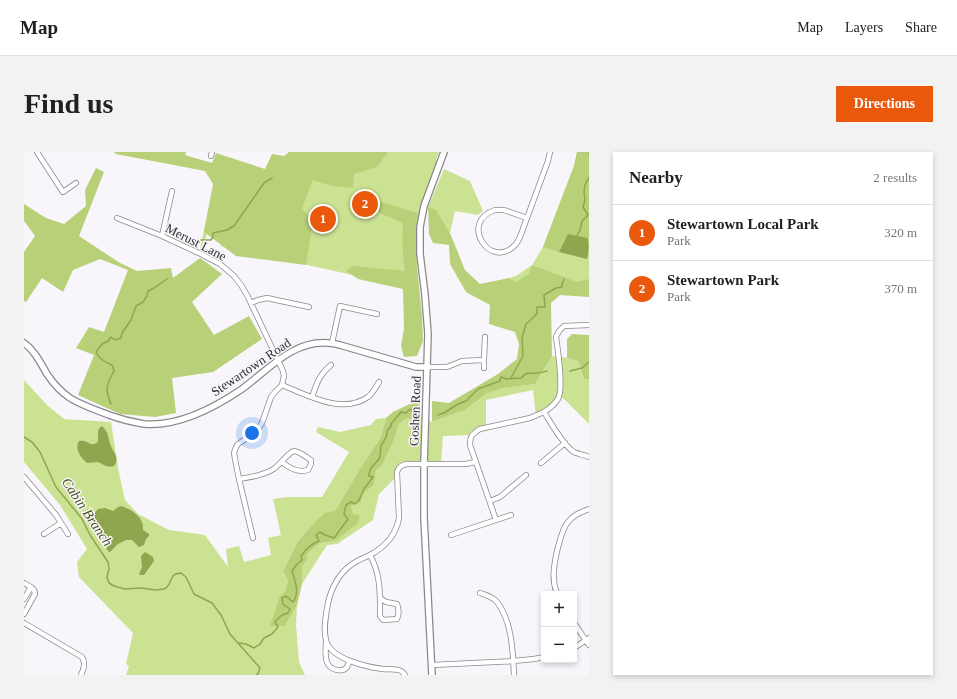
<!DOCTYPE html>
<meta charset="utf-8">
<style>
body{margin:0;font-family:Georgia,serif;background:#f2f2f2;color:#202124}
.controls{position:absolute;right:12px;bottom:12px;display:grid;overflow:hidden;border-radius:0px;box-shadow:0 2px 6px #0003}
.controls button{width:36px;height:36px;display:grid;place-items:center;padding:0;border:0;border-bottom:1px solid #e0e0e0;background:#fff;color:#202124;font:20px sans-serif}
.you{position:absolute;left:228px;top:281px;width:14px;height:14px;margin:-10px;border:3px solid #fff;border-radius:50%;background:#1a73e8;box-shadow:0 0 0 6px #1a73e833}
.badge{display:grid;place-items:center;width:26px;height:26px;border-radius:50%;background:#ea580c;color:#fff;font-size:13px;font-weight:700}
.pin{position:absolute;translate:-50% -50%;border:2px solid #fff;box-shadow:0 1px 4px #0006}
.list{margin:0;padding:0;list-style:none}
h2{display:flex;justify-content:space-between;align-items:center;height:52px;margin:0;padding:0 16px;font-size:17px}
h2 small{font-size:13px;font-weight:400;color:#757577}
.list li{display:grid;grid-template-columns:26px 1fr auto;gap:12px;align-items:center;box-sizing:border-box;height:56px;padding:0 16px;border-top:1px solid #e0e0e0}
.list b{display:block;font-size:15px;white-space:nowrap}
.list p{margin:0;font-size:13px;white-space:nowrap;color:#757577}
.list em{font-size:13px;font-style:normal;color:#757577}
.map{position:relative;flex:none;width:565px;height:523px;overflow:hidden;border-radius:0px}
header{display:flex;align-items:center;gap:24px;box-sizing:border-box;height:56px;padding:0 20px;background:#fff;border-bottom:1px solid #e0e0e0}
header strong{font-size:19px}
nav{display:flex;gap:22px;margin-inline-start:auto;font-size:14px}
.intro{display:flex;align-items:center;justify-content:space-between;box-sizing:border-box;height:96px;padding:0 24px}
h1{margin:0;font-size:28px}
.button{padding:10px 18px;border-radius:0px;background:#ea580c;color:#fff;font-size:14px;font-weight:700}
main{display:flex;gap:24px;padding:0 24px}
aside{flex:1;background:#fff;border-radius:0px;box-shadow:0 2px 6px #0003}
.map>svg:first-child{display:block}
.green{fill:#cbe292}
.forest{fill:#b8d077}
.water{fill:#90a64e}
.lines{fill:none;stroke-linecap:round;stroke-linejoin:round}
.stream{stroke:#90a64e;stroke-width:1.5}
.minor-casing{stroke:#8a878d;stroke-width:6}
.tertiary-casing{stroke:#8a878d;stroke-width:8}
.minor{stroke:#fff;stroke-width:4.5}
.tertiary{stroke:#fff;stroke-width:5.5}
.labels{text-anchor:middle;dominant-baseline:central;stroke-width:3;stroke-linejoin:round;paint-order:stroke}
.street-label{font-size:13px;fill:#302f31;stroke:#f8f5fb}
.water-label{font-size:14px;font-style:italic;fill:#455313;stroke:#f8f5fb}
</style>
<header>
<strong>Map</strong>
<nav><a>Map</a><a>Layers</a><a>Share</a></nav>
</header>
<div class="intro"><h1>Find us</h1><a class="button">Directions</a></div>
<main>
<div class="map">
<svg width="565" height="523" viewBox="0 0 565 523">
<rect width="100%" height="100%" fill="#f8f5fb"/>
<path class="green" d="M 275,0 L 415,0 L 412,8 L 415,9 L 399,56 L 396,108 L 393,108 L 393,137 L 196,94 L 217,70 L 187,64 L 179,98 L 176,97 L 192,21 L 247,31 Z
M 553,0 L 565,0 L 565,144 L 490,139 L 491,130 L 485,126 L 492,124 L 508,113 L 519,95 L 550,14 Z
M 420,17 L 446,29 L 459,59 L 454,63 L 431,59 L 426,81 L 412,59 L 404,55 Z
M 528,204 L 543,206 L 554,209 L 560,227 L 565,227 L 565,272 L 536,243 L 534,247 L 512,264 L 509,238 L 462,248 L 462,275 L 448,283 L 419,284 L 417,312 L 377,313 L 373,324 L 355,342 L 349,368 L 313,392 L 303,393 L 278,432 L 278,414 L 283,408 L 283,402 L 296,391 L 311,389 L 329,362 L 327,354 L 337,350 L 340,341 L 350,333 L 352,318 L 358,314 L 370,288 L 375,272 L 381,267 L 396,265 L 408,270 L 441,258 L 462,242 L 479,236 L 511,232 Z
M 0,228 L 23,253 L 40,267 L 87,270 L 94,316 L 101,348 L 114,362 L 145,378 L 181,383 L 204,415 L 202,397 L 215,394 L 220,410 L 247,403 L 244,386 L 257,383 L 249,347 L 263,345 L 298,345 L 325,300 L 292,280 L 294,275 L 316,280 L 347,273 L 352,267 L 362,266 L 357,285 L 337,315 L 311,359 L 289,372 L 274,389 L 259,419 L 264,429 L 261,439 L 256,444 L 261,474 L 273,453 L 272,473 L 275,510 L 281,523 L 102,523 L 105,514 L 102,512 L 109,481 L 55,425 L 53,410 L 63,397 L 36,353 L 0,310 Z"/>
<path class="forest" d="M 90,0 L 162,0 L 161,3 L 188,11 L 192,1 L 241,17 L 248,2 L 260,4 L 265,0 L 364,0 L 353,15 L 330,22 L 329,36 L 309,34 L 289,28 L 278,56 L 289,70 L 282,113 L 212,104 L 180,80 L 189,32 L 181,19 L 92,2 Z
M 553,0 L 565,0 L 565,86 L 544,82 L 535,100 L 519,95 L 550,14 Z
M 72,16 L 80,20 L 55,84 L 96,111 L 113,119 L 147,116 L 149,126 L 176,106 L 198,122 L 168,150 L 190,183 L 225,164 L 238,187 L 189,220 L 148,226 L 152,261 L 131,265 L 96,262 L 54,243 L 70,203 L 52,196 L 65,175 L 80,180 L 104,118 L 76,107 L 49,118 L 39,140 L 18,126 L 2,150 L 0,149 L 0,100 L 11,84 L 0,69 L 0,52 L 22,66 L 40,72 L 62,54 L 61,38 Z
M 347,47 L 394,61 L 392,75 L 392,105 L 398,163 L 399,189 L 393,204 L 380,205 L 377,194 L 380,176 L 379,137 L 334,127 L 322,119 L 329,114 L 381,119 C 378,103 378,87 379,71 L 344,56 Z
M 404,55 L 412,58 L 426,81 L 441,118 L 456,132 L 485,126 L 492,130 L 505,122 L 508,113 L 553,130 L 565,127 L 565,145 L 536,143 L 527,151 L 528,204 L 511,232 L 479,236 L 462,242 L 441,258 L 408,270 L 408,249 L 425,251 L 474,222 L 493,207 L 495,192 L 491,180 L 465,172 L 466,153 L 442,140 L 426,112 L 425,93 L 409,91 L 405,82 Z
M 548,182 L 565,183 L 565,227 L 560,227 L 554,209 L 543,206 L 543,187 Z
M 388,251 L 396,251 L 396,265 L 381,267 L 375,272 L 370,288 L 358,314 L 352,318 L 350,333 L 340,341 L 337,350 L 327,354 L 329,362 L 336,363 L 334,371 L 311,389 L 296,391 L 283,402 L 283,408 L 278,414 L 278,432 L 273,453 L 261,474 L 246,474 L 256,444 L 261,439 L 264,429 L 259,419 L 274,389 L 289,372 L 301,361 L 311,359 L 337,315 L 357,285 L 362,266 L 369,260 Z"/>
<path class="water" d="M 544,82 L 564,86 C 565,93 565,100 563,107 L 535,100 Z
M 78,274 C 86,282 83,284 87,294 C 90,302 96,305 90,314 C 81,316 80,312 74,310 C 70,310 66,311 63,311 C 57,306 50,297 55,289 C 64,287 65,295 73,291 C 76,285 71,278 78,274 Z
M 97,354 C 104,356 113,361 117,368 C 119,371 119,375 119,378 L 125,382 L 125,384 L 122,387 L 120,393 L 115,395 L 108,388 L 102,388 L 94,392 L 86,400 L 85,400 L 82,396 L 78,384 L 70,373 L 69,363 L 74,357 L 81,356 L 89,359 L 94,355 Z
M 121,400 L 129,405 L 130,409 L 120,423 L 116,423 L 115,422 L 118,415 L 117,404 Z"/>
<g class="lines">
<path class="stream" d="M 565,0 L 565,2
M 553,84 L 556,78 L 558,69 L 564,63 L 559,55 L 561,48 L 560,40 L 561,33 L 565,25
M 170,88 L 187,88 L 189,85 L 189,81 L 203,78 L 210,74 L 240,31 L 248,26
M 546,219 L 558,216 L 565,210
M 487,226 L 499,204 L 498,186 L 502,172 L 511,164 L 513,161 L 513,155 L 521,155 L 520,143 L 532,136 L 538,135 L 538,132 L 540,127
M 87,252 C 81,238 82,233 90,219 L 88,213 C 81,210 75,207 72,200 L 78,192 L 84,189 L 87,185 L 91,188 L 97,186 L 98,181 L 107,168 L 112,154 L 119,150 L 123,144 L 124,139 L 130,136 L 143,127
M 414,263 L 420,261 L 434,252 L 442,249 L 454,237 L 476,229 L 477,225 L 482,227 L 497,226 C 506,217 505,223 513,221 C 516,221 519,220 523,219
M 0,285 L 8,290 L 16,300 L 32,335 L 58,367 L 66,383 L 84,410 L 85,417 L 83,425 L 85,431 L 90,434 L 101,437 L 117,436 L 132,438 L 140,437 C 141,437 145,433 145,432 C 149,425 147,422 157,421 L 162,425 L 170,442 L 188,451 L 197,463 L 206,482 L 236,516 L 234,522 L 232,523
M 215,491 L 222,492 L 230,496 L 236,492 L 240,486 L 248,482 L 254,475 L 251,470 L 258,463 L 264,461 L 266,457 L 259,452 L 258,446 L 262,444 L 269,450 C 276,441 271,429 268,419 L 273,412 L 278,408 L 277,404 C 282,397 287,392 295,389 L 292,383 L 296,380 L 301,383 L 310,386 L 324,367 L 320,362 L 322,353 L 327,350 L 331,352 L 335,348 L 340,337 L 349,325 L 345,324 C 345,316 350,313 355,307 C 357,303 356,298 357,294 C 359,288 364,287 363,279 L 367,274 L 367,272 L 377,260 L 382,261 L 385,258 L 389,257"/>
<g class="minor-casing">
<path id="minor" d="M 13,0 L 39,40 L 52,31
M 187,4 L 188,0
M 471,58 L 480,58 L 503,66 C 500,73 497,86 492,92 C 467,120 434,70 471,58 Z
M 93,66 L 138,84 L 177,102 L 196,112 L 210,124 L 217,133 L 223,143 L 259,219 L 260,224 L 258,233 L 251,240 L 247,245 L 238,271 L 234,277 L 229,282 L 214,292 L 212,295 L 210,301 L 211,307 L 215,327 L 229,386
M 503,66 L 524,9 L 526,0
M 138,84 L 148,39
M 227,151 L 234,148 L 243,146 L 285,155
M 308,191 L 316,154 L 353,162
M 404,215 L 423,215 L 438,209 L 460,208 L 461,185
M 460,216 L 460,208
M 258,233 C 283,243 318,263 344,245 C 349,241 352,235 355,230
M 288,245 C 293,231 295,223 307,213
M 520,260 C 525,257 530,253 534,247 C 540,237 534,199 532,185 L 535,179 L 540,174 L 565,173
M 517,311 L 541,291
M 0,325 L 32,363 L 44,382
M 215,327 C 227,325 241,323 251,316 C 256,312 265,300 270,299 C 275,299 282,305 287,308 L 287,312 L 284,318 C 274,321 265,316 258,310
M 466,349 L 476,345 L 502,323
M 472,368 L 446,293 C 446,284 448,282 456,277 L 506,266 L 520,260 C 527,271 539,293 550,300 C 554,302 560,303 565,305
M 20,382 L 37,371
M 427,383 L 487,363
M 346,403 C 357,423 356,442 356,464 L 359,468 L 373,467 C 375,463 375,456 373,452 L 362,450 L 356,446
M 0,431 C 5,434 11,436 11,442 L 0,462
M 456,441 C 462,443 469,445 473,450 C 488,469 489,500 490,523
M 533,442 C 530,434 529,425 530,417 C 531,406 537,378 544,370 C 549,363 557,360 565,357
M 0,447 L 7,435
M 0,471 L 58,505 C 62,511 60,517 57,523
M 550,471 L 565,493
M 302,489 C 302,496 300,506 304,512 C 307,518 319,521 323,515 C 324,513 325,511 325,509
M 550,496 L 565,486
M 408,513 L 489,509 L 510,507 L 520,505
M 381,523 C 376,515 367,518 359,517 C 343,515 306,507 302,488 C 299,476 302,463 304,451 C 307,437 315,421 327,413 C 333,408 340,406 346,403 C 361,395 372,383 375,366 L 373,320 C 375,314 378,313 383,312 L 442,312 L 451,310"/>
</g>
<g class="tertiary-casing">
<path id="tertiary" d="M 0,191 C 11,199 16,210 23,222 C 29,231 37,240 46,246 C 57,253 72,258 85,263 C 96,267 107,270 120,272 C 155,275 190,256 218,237 C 244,218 269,188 304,191 C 308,191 312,192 316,193 L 392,215 L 404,215
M 408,523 L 400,366 L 400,312 L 404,182 L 401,143 L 396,102 L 396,75 L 400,54 L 420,0"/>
</g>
<use href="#minor" class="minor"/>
<use href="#tertiary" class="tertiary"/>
</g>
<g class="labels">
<g class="street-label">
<text transform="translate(172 90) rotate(27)">Merust Lane</text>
<text transform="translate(227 215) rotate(-34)">Stewartown Road</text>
<text transform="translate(391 259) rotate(-88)">Goshen Road</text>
</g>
<g class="water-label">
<text transform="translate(63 360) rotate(56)">Cabin Branch</text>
</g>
</g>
</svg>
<div class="controls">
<button>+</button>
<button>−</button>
</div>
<div class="you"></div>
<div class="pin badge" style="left:299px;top:67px">1</div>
<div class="pin badge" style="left:341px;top:52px">2</div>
</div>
<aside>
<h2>Nearby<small>2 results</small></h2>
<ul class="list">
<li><span class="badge">1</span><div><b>Stewartown Local Park</b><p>Park</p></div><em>320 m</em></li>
<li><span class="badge">2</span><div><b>Stewartown Park</b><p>Park</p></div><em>370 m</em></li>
</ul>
</aside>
</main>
